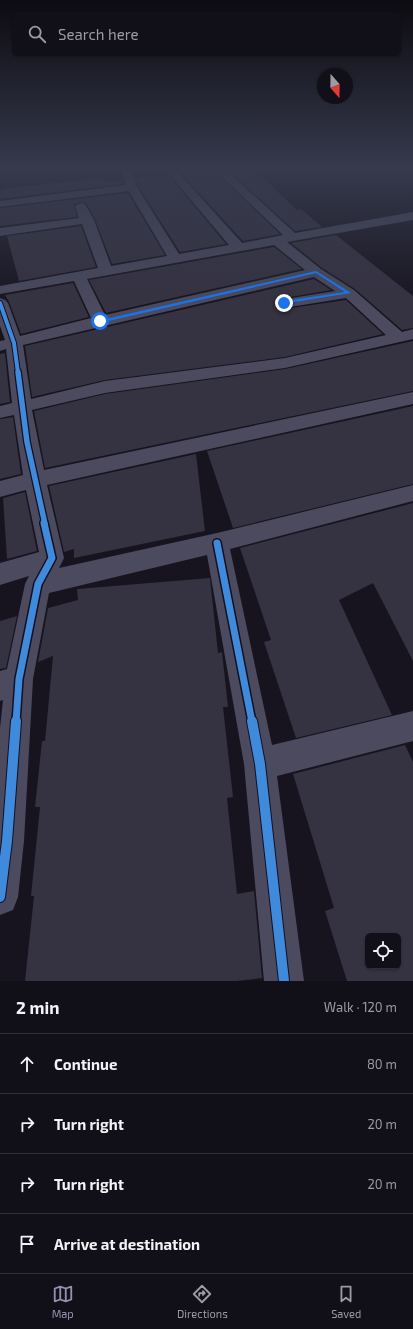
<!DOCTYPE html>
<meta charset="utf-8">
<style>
body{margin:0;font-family:"Exo 2",sans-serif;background:#1e1d24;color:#f1f3f6}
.controls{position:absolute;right:12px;bottom:12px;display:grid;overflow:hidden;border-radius:6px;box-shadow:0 1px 3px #0004}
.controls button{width:36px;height:36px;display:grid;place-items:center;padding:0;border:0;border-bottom:1px solid #302f36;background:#110f17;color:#f1f3f6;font:20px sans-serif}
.compass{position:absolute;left:317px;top:68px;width:36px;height:36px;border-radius:50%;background:#110f17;box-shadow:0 1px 3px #0004;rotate:160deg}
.stop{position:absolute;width:12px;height:12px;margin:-9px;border:3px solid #1a73e8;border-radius:50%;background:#fff}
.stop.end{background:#1a73e8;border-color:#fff;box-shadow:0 1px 4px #0008}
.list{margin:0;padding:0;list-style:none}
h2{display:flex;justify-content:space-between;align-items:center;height:52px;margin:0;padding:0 16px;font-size:17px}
h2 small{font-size:13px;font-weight:400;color:#9c9ca1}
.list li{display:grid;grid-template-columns:26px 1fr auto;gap:12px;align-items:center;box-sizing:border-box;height:60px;padding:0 16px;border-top:1px solid #302f36}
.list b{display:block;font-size:15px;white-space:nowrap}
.list em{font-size:13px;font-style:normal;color:#9c9ca1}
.icon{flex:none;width:22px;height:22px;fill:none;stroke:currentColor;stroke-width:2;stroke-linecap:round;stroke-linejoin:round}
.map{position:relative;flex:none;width:413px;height:981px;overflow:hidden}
.search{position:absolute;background:#110f17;box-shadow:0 1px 3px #0004;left:12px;right:12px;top:12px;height:44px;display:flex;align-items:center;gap:10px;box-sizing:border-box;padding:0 14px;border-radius:6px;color:#9c9ca1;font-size:15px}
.sheet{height:292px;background:#110f17}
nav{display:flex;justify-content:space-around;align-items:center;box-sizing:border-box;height:56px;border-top:1px solid #302f36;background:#110f17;font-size:11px;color:#9c9ca1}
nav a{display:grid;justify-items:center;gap:2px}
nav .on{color:#9691af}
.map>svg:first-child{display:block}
.building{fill:#353241;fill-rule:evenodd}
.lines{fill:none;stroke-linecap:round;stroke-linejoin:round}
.minor{fill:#4b4a5e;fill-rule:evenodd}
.cycleway-far3-casing{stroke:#141023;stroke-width:6}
.cycleway-far2-casing{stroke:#141023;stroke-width:8}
.cycleway-far1-casing{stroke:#141023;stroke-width:10}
.cycleway-casing{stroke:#141023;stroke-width:12}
.cycleway-far3{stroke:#408adc;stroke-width:4}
.cycleway-far2{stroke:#408adc;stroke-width:5.5}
.cycleway-far1{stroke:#408adc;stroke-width:7}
.cycleway{stroke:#408adc;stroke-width:10}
.route{fill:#1a73e8}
</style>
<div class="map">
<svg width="413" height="981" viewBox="0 0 413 981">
<rect width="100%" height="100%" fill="#17141f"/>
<path class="building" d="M 178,170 L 214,170 L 280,234 L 243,241 Z
M 228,170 L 252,170 L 260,175 L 297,210 L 301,209 L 322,227 L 295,231 Z
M 168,175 L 226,244 L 180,252 L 138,186 L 136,178 Z
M 102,178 L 104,182 L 123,180 L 124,184 L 0,199 L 0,190 L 7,188 Z
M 128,193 L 165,255 L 112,264 L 95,219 L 86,203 L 81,202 L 74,205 L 77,217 L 0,226 L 0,208 Z
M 81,226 L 96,267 L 19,281 L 7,236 Z
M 336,235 L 413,296 L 413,328 L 402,330 L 355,289 L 322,268 L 291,243 Z
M 274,247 L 302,269 L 106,313 L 89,280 Z
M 314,279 L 331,290 L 279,299 L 275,304 L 284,309 L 346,300 L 383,334 L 285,357 L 105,380 L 32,397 L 25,346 Z
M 73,283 L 89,317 L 21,334 L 9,302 L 5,295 Z
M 413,341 L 413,391 L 45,468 L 34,411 L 105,394 L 285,369 Z
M 5,353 L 10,402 L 0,404 L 0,354 Z
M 413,406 L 413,484 L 233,528 L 207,451 Z
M 13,417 L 21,474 L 0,479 L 0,419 Z
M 196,454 L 205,531 L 74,558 L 74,549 L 64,552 L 49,486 Z
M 25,492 L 37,551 L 7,559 L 3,498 Z
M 413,503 L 413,661 L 373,583 L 339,600 L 392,715 L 296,738 L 264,642 L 271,640 L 240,548 Z
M 210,578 L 218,653 L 222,652 L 228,707 L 223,707 L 233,797 L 227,798 L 237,894 L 254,891 L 262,978 L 237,981 L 25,981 L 34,896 L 31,896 L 40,807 L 35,807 L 42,741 L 45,741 L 53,656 L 38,662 L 48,608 L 78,600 L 77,589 Z
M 17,616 L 6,668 L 0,669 L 0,621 Z
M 405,745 L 413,762 L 413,981 L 347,981 L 325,911 L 334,908 L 293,774 ZM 368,936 L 398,936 L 398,966 L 368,966 Z"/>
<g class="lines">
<path class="minor" d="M 121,170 L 131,170 L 137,187 L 179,254 L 229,245 L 166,170 L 176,170 L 242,243 L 283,235 L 215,170 L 226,170 L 295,233 L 413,212 L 413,220 L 287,242 L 321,269 L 354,290 L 402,332 L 413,329 L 413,339 L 285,368 L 105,393 L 32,410 L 44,470 L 413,392 L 413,404 L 47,485 L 64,558 L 59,568 L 217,533 L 413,485 L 413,501 L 230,549 L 272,745 L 413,711 L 413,741 L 277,776 L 304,981 L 264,981 L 244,764 L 207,555 L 49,593 L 33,679 L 24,841 L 18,897 L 13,910 L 0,915 L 0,728 L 3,700 L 0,701 L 0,671 L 7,669 L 25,584 L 29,576 L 0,585 L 0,563 L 39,552 L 26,490 L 0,497 L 0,481 L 23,475 L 14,415 L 0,418 L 0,406 L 12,403 L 6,349 L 0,351 L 0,341 L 5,340 L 0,326 L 0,298 L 5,300 L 8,303 L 20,336 L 91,318 L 74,281 L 0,294 L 0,286 L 98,268 L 82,224 L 0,236 L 0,228 L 79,218 L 75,206 L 81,203 L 85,204 L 94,220 L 111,266 L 167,256 L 129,191 L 0,207 L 0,201 L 126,185 ZM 274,245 L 305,270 L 105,315 L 87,279 ZM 314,277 L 335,291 L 279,300 L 276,303 L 279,306 L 284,308 L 346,298 L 386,335 L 285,358 L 105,381 L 31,399 L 23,345 Z"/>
<g class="cycleway-far3-casing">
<path id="cycleway-far3" d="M 0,303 L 14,343 L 18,373"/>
</g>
<g class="cycleway-far2-casing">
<path id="cycleway-far2" d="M 18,372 L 27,442 L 45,524"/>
</g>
<g class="cycleway-far1-casing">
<path id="cycleway-far1" d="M 217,543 L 252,722
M 16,722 L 19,679 L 38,584 L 52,558 L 44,523"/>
</g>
<g class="cycleway-casing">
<path id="cycleway" d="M 252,721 L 260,764 L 284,981
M 0,897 L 7,841 L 16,721"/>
</g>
<use href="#cycleway-far3" class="cycleway-far3"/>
<use href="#cycleway-far2" class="cycleway-far2"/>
<use href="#cycleway-far1" class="cycleway-far1"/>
<use href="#cycleway" class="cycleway"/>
</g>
<linearGradient id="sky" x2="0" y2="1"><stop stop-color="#0d0b11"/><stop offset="0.55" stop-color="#363a4d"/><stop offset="1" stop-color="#363a4d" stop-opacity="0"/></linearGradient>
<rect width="413" height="307" fill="url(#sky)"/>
<path class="route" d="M 316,271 L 351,293 L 282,304 L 284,301 L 345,292 L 316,273 L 100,323 L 97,321 Z"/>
</svg>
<div class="controls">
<button><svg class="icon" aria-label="locate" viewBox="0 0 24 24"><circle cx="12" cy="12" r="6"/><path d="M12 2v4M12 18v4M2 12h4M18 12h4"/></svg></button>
</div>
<svg class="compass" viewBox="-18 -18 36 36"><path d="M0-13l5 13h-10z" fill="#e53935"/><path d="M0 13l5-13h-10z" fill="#9c9ca1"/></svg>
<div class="stop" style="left:100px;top:321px"></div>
<div class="stop end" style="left:284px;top:303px"></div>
<div class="search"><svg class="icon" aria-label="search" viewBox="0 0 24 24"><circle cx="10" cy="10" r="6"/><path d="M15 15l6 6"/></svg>Search here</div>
</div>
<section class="sheet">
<h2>2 min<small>Walk · 120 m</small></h2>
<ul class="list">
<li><svg class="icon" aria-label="ahead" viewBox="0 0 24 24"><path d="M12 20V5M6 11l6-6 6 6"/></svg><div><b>Continue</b></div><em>80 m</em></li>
<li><svg class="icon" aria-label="right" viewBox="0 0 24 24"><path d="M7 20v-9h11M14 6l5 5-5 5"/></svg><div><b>Turn right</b></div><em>20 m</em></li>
<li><svg class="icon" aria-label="right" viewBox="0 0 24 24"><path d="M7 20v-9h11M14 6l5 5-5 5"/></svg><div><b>Turn right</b></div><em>20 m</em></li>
<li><svg class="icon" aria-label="arrive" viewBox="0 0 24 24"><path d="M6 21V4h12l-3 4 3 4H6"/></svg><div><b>Arrive at destination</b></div></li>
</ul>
</section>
<nav>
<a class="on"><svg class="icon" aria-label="map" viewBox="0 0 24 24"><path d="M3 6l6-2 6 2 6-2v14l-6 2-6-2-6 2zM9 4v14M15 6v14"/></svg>Map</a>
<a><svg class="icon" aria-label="directions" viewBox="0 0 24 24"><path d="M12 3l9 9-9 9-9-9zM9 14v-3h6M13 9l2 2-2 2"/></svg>Directions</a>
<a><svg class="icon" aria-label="saved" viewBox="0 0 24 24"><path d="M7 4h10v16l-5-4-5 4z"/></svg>Saved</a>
</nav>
